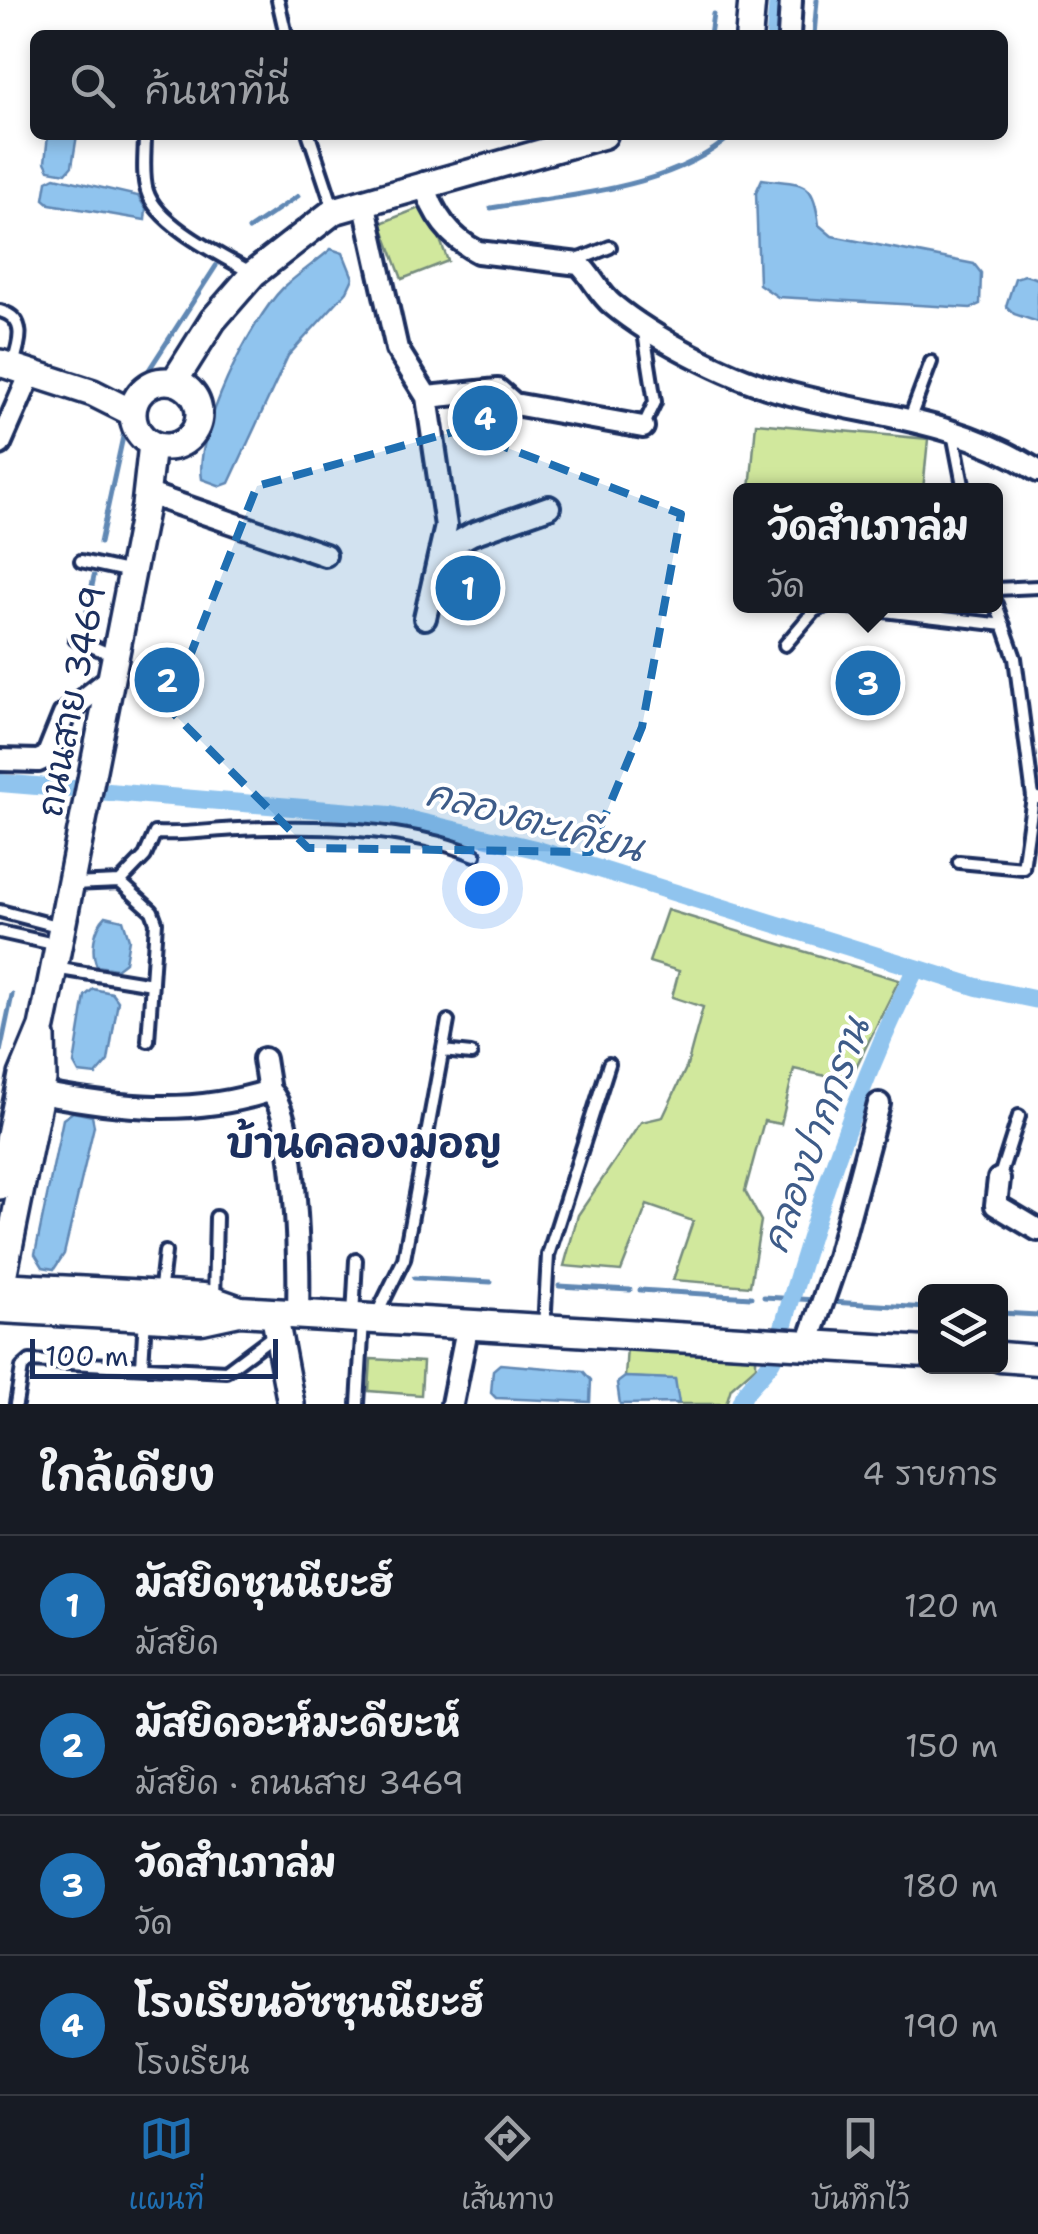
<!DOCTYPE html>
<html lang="th">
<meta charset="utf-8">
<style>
body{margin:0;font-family:"Shantell Sans","Playpen Sans Thai",sans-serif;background:#20242c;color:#f1f3f6}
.controls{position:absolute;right:30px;bottom:30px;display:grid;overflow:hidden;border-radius:15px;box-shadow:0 5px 15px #0003}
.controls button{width:90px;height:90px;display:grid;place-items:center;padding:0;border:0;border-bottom:2px solid #363941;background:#171b24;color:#f1f3f6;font:50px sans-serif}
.scale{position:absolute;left:30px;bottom:25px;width:248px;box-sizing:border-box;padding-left:10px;border:5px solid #1b2f5e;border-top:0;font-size:28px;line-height:35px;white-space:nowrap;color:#1b2f5e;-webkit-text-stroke:8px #fff;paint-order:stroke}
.you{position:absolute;left:482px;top:888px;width:35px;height:35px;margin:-25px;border:8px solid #fff;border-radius:50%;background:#1a73e8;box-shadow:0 0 0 15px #1a73e833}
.badge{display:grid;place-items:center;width:65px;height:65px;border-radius:50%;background:#1f6fb2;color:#fff;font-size:32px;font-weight:700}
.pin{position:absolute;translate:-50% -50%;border:5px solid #fff;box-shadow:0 2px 10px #0006}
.popup{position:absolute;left:733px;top:483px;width:270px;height:130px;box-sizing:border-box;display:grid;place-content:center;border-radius:15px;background:#171b24;filter:drop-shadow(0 2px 8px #0005);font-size:32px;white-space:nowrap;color:#9ea1a6}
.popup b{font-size:38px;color:#f1f3f6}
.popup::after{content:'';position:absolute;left:50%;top:100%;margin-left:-20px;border:20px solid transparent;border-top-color:#171b24}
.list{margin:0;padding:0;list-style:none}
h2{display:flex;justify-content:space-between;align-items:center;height:130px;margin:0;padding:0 40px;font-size:42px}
h2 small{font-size:32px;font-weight:400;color:#9ea1a6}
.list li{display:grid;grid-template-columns:65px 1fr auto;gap:30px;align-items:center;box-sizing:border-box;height:140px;padding:0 40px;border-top:2px solid #363941}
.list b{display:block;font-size:38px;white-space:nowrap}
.list p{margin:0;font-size:32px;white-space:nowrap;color:#9ea1a6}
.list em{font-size:32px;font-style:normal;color:#9ea1a6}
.icon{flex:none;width:55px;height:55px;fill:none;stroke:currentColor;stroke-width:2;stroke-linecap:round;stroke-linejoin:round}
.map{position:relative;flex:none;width:1038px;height:1404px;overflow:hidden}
.search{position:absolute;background:#171b24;box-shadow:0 5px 15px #0003;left:30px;right:30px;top:30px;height:110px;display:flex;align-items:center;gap:25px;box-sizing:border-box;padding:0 35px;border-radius:15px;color:#9ea1a6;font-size:38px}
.sheet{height:690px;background:#171b24}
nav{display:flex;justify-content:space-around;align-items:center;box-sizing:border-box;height:140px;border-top:2px solid #363941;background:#171b24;font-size:28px;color:#9ea1a6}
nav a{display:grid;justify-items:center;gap:5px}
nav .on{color:#1f6fb2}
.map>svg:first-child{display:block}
.green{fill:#d1e89d;stroke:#768c7e;stroke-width:2.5}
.water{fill:#90c4ee;stroke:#6188b4;stroke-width:2.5}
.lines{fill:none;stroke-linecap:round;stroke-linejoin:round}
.stream{stroke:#6188b4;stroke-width:5}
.canal{stroke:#90c4ee;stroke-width:18}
.service-casing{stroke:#1b2f5e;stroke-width:18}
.minor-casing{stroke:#1b2f5e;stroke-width:28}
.tertiary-casing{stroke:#1b2f5e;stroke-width:32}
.secondary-casing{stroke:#1b2f5e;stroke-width:35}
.service{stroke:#fff;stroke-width:10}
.minor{stroke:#fff;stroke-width:20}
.tertiary{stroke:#fff;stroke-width:25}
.secondary{stroke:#fff;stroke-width:28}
.marked{fill:#1f6fb2;fill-opacity:0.2;stroke:#1f6fb2;stroke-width:8;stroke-dasharray:20 12;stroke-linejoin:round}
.labels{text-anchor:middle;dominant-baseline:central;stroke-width:8;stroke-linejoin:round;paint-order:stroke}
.street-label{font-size:35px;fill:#1b2f5e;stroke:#fff}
.water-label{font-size:38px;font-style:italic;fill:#3e5c89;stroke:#fff}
.quarter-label{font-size:40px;font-weight:bold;fill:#1b2f5e;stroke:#fff}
</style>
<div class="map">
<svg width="1038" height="1404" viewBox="0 0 1038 1404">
<rect width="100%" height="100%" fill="#fff"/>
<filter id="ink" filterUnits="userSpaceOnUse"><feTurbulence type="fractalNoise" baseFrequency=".01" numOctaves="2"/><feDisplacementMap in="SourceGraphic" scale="20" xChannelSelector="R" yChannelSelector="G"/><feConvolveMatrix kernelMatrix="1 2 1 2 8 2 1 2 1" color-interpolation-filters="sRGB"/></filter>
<g filter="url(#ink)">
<path class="green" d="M 427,205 L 448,261 L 402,279 L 381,223 Z
M 756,423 L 928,439 L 923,490 L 750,490 Z
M 667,910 L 899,980 L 849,1081 L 794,1069 L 781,1124 L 764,1121 L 745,1191 L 761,1221 L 750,1286 L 673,1280 L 693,1221 L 647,1205 L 621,1271 L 564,1266 L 578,1215 L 641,1122 L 663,1117 L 687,1066 L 703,1007 L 672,997 L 679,971 L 649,962 Z
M 627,1347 L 756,1356 L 756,1366 L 731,1388 L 726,1404 L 677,1404 L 675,1380 L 625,1377 Z
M 371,1359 L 423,1362 L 421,1395 L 369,1391 Z"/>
<path class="water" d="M 48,135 L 77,135 L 72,166 L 66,173 L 49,170 L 45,162 Z
M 55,177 L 138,196 L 146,209 L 145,220 L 50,204 L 44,199 L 47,181 Z
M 762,179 C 805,185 813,178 819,225 L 832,236 L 974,264 L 981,273 L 980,304 L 971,308 L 778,297 L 759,284 L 756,192 Z
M 331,249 L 343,253 L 353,278 L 347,291 L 288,356 L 229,483 L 221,486 L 202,479 C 194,434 250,321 283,288 C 298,274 316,262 331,249 Z
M 1025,275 L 1038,279 L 1038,322 L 1014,314 L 1006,306 L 1015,278 Z
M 106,916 L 123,920 L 129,939 L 125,962 L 116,969 L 97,966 C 90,950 94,928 106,916 Z
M 93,989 L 112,993 L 118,1001 L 108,1061 L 96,1075 L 79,1073 L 74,1064 L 85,996 Z
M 73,1112 L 92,1116 L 94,1126 L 64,1254 L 54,1269 L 43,1267 L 35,1254 L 63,1119 Z
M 500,1364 L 583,1371 L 591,1380 L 590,1402 L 496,1398 L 491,1393 L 493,1370 Z
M 625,1377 L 675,1379 L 679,1403 L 620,1404 L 617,1383 Z"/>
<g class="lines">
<path class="stream" d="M 710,35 L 713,14
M 814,35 L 817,0
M 491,208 C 570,194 670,190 732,135
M 249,229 L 298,196
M 145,376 L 216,266
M 100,543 L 124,432
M 87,611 L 94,576
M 0,1052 L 12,995
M 414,1278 L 491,1282
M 559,1286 L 630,1290
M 640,1290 L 751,1297
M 764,1297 L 816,1300
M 832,1302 L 926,1308
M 1000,1313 L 1038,1315"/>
<path class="canal" d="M 775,35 L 778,0
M 0,783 L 390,815 L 535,849 L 977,987 L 1038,1000
M 783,1327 C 819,1203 858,1084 916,968
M 740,1404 C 746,1384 766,1375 774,1356"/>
<g class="service-casing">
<path id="service" d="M 278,0 L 286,35
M 145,135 C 145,152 142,175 147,191 C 157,225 222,256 252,273
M 309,135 L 334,210
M 575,261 L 610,247
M 0,311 C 29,319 19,345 12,367
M 643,326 L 655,402 L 643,427
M 910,418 L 931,362
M 953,433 L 964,490
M 81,561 L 131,572
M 996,589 L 1038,587
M 996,604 L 1015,658 L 1033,797 L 1038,798
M 841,606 L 1004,625
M 75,639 L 114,656
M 785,645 L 814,611 L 826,606
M 959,862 L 1023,868 L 1033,797
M 120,882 L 152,911 L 156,922 L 148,1041
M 72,884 L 120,882 L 145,856 L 155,833 C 183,835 212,830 239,829 C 314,826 405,826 475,855
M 0,911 L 61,927
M 0,932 L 58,945
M 54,968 L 152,984
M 443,1051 L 471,1054
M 999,1179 L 1019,1116
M 160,1295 L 165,1252
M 214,1301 L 216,1217
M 353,1316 L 356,1260
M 375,1318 L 404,1259 L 448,1021
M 544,1328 L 548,1255 L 609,1064
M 142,1366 L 145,1317
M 16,1404 L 22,1368 L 30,1361 L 226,1371 L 274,1335
M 358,1404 L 363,1320"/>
</g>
<g class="minor-casing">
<path id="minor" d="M 789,35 L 791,0
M 424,183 C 432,213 450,238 478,252 L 579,264 C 592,276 599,294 613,305 C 653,338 726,376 776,390 C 872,418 947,415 1038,471
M 364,201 L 397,349 L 427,397 L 446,526 L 425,618
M 427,397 L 498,390 L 514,404 L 643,427
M 0,444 L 31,373
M 146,493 L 325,555
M 443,550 L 472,534 L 549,507
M 0,760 L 38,761 L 47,757 L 64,715 L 111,678
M 264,1059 L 269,1091
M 269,1091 C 298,1111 299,1276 298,1314
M 40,1093 C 119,1108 191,1116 269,1091
M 999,1179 L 996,1205 L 1038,1230
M 808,1344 L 838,1257 L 879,1104
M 452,1404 L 468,1324"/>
</g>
<g class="tertiary-casing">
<path id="tertiary" d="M 749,35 L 752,0
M 0,363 L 93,393 L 133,413
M133 414a33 33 0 1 1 66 0a33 33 0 1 1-66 0Z
M 174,382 L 213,320 L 253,274 L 334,211 L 604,135
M 0,1186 L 22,1075 L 42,1027 L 50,988 L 145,506 L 152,444
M 1,1287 L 43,1079 L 42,1037
M 274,1313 L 291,1404"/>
</g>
<g class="secondary-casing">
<path id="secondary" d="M 0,1287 L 203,1298 L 240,1311 L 926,1352
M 0,1308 L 202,1319 L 239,1311
M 1000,1357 L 1038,1360"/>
</g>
<use href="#service" class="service"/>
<use href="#minor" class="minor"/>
<use href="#tertiary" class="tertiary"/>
<use href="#secondary" class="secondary"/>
</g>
</g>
<path class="marked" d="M 460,430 L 681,514 L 642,727 L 590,852 L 308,848 L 169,709 L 257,486 Z"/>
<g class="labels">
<g class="street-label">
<text transform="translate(71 701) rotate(-79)">ถนนสาย 3469</text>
</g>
<g class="water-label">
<text transform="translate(535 820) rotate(15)">คลองตะเคียน</text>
<text transform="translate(815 1135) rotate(-70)">คลองปากกราน</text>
</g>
<g class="quarter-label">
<text x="364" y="1143">บ้านคลองมอญ</text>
</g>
</g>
</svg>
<div class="controls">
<button><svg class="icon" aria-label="layers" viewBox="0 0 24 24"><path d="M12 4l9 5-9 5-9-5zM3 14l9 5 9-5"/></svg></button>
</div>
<div class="scale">100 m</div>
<div class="you"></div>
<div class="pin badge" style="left:468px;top:588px">1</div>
<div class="pin badge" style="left:167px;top:680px">2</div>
<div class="pin badge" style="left:868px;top:683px">3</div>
<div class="popup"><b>วัดสำเภาล่ม</b>วัด</div>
<div class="pin badge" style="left:485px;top:418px">4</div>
<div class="search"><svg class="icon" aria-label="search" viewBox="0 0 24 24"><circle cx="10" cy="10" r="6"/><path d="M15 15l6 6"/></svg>ค้นหาที่นี่</div>
</div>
<section class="sheet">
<h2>ใกล้เคียง<small>4 รายการ</small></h2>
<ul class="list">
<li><span class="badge">1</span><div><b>มัสยิดซุนนียะฮ์</b><p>มัสยิด</p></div><em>120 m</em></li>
<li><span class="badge">2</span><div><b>มัสยิดอะห์มะดียะห์</b><p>มัสยิด · ถนนสาย 3469</p></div><em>150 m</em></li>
<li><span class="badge">3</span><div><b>วัดสำเภาล่ม</b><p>วัด</p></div><em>180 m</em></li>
<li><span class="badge">4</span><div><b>โรงเรียนอัซซุนนียะฮ์</b><p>โรงเรียน</p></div><em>190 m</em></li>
</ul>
</section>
<nav>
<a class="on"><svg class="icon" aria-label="map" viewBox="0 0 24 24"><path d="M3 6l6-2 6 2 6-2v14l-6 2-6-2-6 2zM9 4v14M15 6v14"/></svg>แผนที่</a>
<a><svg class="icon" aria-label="directions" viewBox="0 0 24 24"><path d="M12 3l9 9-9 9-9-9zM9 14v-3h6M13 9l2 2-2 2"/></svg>เส้นทาง</a>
<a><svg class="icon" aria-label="saved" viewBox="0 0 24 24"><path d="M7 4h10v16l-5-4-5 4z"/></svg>บันทึกไว้</a>
</nav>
